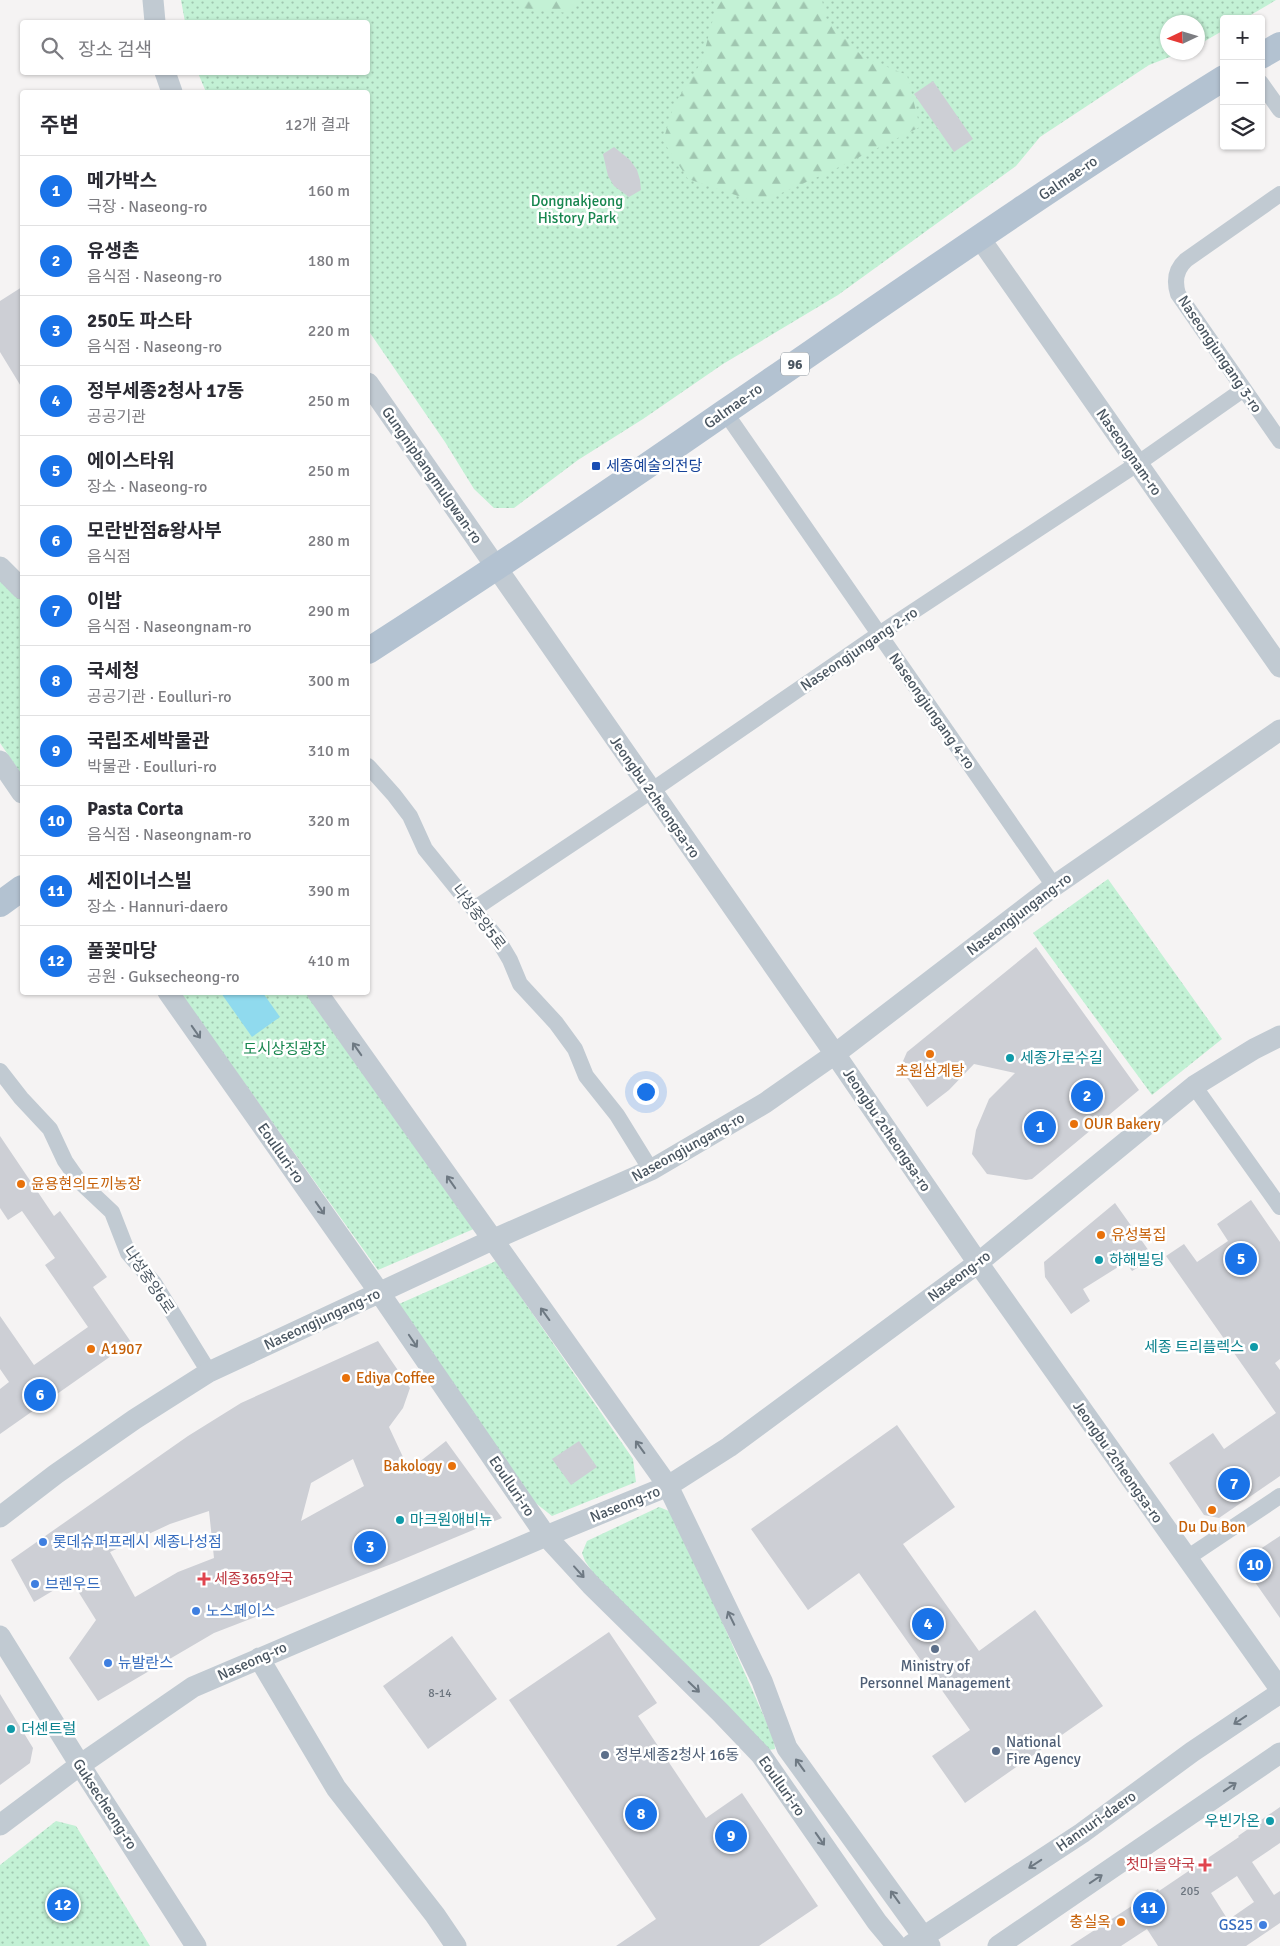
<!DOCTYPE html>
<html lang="ko">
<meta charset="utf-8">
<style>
body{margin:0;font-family:Signika,"Noto Sans KR",sans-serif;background:#f2f2f3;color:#2b2b33}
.controls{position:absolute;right:15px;top:15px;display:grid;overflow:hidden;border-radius:5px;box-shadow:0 1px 4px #0004}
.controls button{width:45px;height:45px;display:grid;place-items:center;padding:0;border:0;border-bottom:1px solid #e1e1e2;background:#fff;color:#2b2b33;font:25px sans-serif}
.compass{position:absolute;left:1160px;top:15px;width:45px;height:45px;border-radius:50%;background:#fff;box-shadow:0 1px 4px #0004;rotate:266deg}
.you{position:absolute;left:645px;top:1091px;width:18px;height:18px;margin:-12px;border:4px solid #fff;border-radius:50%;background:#1a73e8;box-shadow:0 0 0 8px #1a73e833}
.badge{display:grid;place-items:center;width:32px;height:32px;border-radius:50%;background:#1a73e8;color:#fff;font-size:16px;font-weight:700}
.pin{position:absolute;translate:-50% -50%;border:2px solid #fff;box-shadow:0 1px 5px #0006}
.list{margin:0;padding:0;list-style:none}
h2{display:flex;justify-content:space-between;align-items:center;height:65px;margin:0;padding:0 20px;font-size:21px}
h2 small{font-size:16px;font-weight:400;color:#7c7c81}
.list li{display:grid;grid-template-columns:32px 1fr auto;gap:15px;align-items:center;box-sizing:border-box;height:70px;padding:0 20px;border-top:1px solid #e1e1e2}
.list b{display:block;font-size:19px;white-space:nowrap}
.list p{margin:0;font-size:16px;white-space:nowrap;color:#7c7c81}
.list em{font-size:16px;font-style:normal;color:#7c7c81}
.icon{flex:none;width:28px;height:28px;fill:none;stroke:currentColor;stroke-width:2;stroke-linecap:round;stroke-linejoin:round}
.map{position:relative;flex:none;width:1280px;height:1946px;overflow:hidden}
.search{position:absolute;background:#fff;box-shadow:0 1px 4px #0004;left:20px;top:20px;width:350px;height:55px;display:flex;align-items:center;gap:12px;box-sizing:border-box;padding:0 18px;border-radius:5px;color:#7c7c81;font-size:19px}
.panel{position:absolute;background:#fff;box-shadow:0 1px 4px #0004;left:20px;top:90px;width:350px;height:905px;border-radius:5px}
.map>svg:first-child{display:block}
.grass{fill:url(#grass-dots)}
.forest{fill:url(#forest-firs)}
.water{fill:#90daee}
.building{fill:#cdcfd5;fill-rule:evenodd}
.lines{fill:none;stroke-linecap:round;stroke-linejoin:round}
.minor{stroke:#c1cad2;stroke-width:16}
.tertiary{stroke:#c1cad2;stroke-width:21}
.primary{stroke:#b3c2d1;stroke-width:26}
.oneway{stroke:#6e7983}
.transit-dot{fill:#1a4fb4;stroke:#fff;stroke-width:2}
.food-dot{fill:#e8710a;stroke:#fff;stroke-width:2}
.culture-dot{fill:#0f9aa8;stroke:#fff;stroke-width:2}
.shop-dot{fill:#3f7fe0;stroke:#fff;stroke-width:2}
.health-dot{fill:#e0444e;stroke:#fff;stroke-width:2}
.service-dot{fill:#5c6f8a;stroke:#fff;stroke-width:2}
.labels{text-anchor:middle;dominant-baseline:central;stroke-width:5;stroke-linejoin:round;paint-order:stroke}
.number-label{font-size:12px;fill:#6b747e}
.shield{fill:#fff;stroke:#808990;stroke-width:1}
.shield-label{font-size:14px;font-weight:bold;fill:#4a5661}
.street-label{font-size:15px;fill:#4a5661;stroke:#fff}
.park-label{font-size:15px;fill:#17864f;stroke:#fff}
.transit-label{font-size:15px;fill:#164399;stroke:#fff;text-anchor:start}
.culture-label{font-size:15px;fill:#0d838f;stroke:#fff;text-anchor:start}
.food-label{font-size:15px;fill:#c56008;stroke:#fff;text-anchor:start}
.shop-label{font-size:15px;fill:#366cbe;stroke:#fff;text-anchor:start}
.health-label{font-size:15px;fill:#be3a42;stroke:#fff;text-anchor:start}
.service-label{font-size:15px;fill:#4e5e75;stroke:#fff;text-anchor:start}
</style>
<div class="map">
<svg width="1280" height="1946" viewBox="0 0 1280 1946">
<defs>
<pattern id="grass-dots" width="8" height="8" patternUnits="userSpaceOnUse" patternTransform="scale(1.25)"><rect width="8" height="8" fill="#c3f1d5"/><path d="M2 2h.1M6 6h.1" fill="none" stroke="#a0c6b0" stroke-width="1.8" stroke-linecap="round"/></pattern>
<pattern id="forest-firs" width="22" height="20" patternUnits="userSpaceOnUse" patternTransform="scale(1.25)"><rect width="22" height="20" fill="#c3f1d5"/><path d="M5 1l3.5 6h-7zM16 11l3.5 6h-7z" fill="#a0c6b0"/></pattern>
</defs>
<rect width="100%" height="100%" fill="#f5f3f3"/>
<path class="grass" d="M 181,0 L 1276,0 L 1244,19 L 1224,19 L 1224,30 L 1198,45 L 1198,22 L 1168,22 L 1168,52 L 1180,53 L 1149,65 L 1040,137 L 1016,166 L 838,295 L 723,364 L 643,419 L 578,460 L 514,508 L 494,508 L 474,489 L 445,442 L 368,330 L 368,92 L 206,92 L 198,73 L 368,72 L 368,22 L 185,22 Z
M 0,576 L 22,598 L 22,775 L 0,743 Z
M 1108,879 L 1222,1039 L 1152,1095 L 1033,933 Z
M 180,993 L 310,993 L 476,1228 L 378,1270 Z
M 496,1261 L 633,1459 L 636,1482 L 552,1516 L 523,1493 L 399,1304 Z
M 659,1507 L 674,1513 L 774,1739 L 775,1749 L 769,1750 L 600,1583 L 585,1561 L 582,1553 L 587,1541 Z
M 56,1821 L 76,1826 L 150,1946 L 0,1946 L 0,1865 Z"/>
<path class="forest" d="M 512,0 L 579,0 L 568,13 L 521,8 Z
M 715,0 L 822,0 L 826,19 L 863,57 L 907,75 L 920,127 L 831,171 L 759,203 L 688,179 L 663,141 L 674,105 L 702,61 L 714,15 Z"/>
<path class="water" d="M 221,993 L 263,993 L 280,1017 L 252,1037 Z"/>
<path class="building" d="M 933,81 L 973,139 L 954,152 L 914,94 Z
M 614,147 L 630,160 L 637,170 L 640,180 L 641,190 L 629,197 L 614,186 L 608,176 L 603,154 Z
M 22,287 L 22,388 L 0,352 L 0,301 Z
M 1036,947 L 1139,1090 L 1032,1179 L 1026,1180 L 987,1174 L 972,1154 L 976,1130 L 989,1099 L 1015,1073 L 974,1064 L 949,1090 L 927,1107 L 900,1068 L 907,1052 Z
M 0,1136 L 54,1216 L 60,1211 L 107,1277 L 93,1287 L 131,1342 L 0,1434 L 0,1389 L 9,1382 L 0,1369 L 0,1316 L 34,1365 L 88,1327 L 45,1265 L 55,1258 L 22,1211 L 8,1220 L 0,1208 Z
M 1251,1200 L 1280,1242 L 1280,1359 L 1275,1363 L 1280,1370 L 1280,1476 L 1219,1518 L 1204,1515 L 1169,1463 L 1213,1433 L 1224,1449 L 1276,1413 L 1166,1256 L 1184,1244 L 1197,1262 L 1228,1241 L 1217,1224 Z
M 1115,1203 L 1154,1258 L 1132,1271 L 1126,1262 L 1083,1289 L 1090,1301 L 1071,1314 L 1045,1277 L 1044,1262 Z
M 378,1341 L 410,1388 L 403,1408 L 389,1427 L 409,1470 L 446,1441 L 502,1518 L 394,1563 L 214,1633 L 98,1701 L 69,1658 L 96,1620 L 71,1580 L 34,1602 L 11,1560 L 188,1436 L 241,1403 ZM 353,1459 L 364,1486 L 301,1521 L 311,1483 ZM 209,1511 L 214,1558 L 178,1572 L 135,1597 L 110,1552 L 170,1524 Z
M 897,1425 L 955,1507 L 903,1544 L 979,1651 L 1035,1610 L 1103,1706 L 965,1803 L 932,1756 L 970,1730 L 859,1573 L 808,1610 L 751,1529 Z
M 579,1441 L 597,1467 L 571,1485 L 552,1459 Z
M 1280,1536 L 1280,1618 L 1245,1568 L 1245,1559 Z
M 609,1632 L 657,1703 L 638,1716 L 706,1818 L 742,1793 L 818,1906 L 759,1946 L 616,1946 L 656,1919 L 509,1700 Z
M 452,1636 L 497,1699 L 428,1749 L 383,1686 Z
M 0,1694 L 33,1748 L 30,1763 L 0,1785 Z
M 1280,1807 L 1280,1843 L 1252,1862 L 1274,1895 L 1280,1891 L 1280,1923 L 1246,1946 L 1158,1946 L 1147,1929 L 1121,1946 L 1070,1946 L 1158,1889 L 1159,1891 L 1239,1837 L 1238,1836 ZM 1237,1876 L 1254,1902 L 1228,1920 L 1211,1893 Z"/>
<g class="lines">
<path class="minor" d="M 1261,83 L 1280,110
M 1280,194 L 1186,260 C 1176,269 1174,281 1178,294 L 1280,441
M 725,412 L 1054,886
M 368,766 L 394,795 L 410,816 L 425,849 L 497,938 L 510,960 L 520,984 L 556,1023 L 575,1049 L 586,1076 L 617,1115 L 651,1170
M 474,909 L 651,791 L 879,634 L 1137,464 L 1244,389
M 0,1071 L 21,1098 L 50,1129 L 65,1161 L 79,1181 L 112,1212 L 128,1253 L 154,1283 L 209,1372
M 1194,1086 L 1280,1207
M 1187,1558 L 1280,1496"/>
<path class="tertiary" d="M 153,0 L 155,22
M 165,72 L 172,92
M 979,237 L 1280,667
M 368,383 L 835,1054 L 978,1263 L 1280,1689
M 0,567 L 22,589
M 0,761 L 22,793
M 168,992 L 379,1292 L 546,1536 L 591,1585 L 720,1712 L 761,1755 L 877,1922 L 897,1946
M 317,992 L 668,1486 L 762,1681 L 787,1748 L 930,1946
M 0,1517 L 56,1474 L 135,1419 L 209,1372 L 492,1240 L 651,1170 L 765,1103 L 835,1054 L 1054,886 L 1280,730
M 0,1636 L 80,1765 L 196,1946
M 259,1658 L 336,1788 L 435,1915 L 456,1946
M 0,1825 L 80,1765 L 193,1687 L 546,1536 L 668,1486 L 729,1447 L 978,1263 L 1194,1086 L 1254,1049 L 1280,1036
M 911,1945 L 1082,1833 L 1192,1752 L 1280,1693
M 998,1946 L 1280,1753"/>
<path class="primary" d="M 1261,56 L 1280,45
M 368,651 C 488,574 607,494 725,412 C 890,299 1053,184 1224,78
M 0,904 L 22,888"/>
</g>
<defs><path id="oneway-shaft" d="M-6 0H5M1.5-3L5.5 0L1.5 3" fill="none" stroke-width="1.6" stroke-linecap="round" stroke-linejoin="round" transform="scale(1.25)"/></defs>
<g class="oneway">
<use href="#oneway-shaft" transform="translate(196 1032) rotate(55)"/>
<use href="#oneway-shaft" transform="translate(357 1049) rotate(-125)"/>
<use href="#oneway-shaft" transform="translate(451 1182) rotate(-125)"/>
<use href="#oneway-shaft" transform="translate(320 1208) rotate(55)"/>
<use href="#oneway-shaft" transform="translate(545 1314) rotate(-126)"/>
<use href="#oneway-shaft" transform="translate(413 1341) rotate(56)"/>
<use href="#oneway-shaft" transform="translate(640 1447) rotate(-126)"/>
<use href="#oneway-shaft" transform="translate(579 1572) rotate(48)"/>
<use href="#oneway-shaft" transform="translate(731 1618) rotate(-116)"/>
<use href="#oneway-shaft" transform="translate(694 1687) rotate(44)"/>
<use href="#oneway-shaft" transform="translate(1240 1720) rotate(146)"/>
<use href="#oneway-shaft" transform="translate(800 1765) rotate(-126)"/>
<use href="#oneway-shaft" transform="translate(1230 1787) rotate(-34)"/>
<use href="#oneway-shaft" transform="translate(820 1839) rotate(55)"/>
<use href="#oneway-shaft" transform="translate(1035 1864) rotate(147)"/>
<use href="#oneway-shaft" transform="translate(1096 1879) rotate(-34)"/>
<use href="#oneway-shaft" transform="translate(895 1897) rotate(-126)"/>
</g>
<rect class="transit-dot" x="591" y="461" width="10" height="10" rx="2.5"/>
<g class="food-dot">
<circle cx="930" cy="1054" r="5"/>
<circle cx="1074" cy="1124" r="5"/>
<circle cx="21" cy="1184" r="5"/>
<circle cx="1101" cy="1235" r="5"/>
<circle cx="91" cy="1349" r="5"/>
<circle cx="346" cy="1378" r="5"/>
<circle cx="452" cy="1466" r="5"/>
<circle cx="1212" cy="1510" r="5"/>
<circle cx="1121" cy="1922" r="5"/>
</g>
<g class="culture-dot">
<circle cx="1010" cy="1058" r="5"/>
<circle cx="1099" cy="1260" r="5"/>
<circle cx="1254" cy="1347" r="5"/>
<circle cx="400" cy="1520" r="5"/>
<circle cx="11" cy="1729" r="5"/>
<circle cx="1270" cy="1821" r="5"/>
</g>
<g class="shop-dot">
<circle cx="43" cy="1542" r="5"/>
<circle cx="35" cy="1584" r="5"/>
<circle cx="196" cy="1611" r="5"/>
<circle cx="108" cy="1663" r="5"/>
<circle cx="1263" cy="1925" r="5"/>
</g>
<g class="health-dot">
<path d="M201.5 1571.5h5v5h5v5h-5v5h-5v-5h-5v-5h5z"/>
<path d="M1202.5 1857.5h5v5h5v5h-5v5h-5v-5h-5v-5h5z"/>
</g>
<g class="service-dot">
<circle cx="935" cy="1649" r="5"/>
<circle cx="996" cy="1751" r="5"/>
<circle cx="605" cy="1755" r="5"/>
</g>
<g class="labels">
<g class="number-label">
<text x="440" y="1693">8-14</text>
<text x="1190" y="1891">205</text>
</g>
<rect class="shield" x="781" y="352.5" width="28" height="23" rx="4"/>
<g class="shield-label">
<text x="795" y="364">96</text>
</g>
<g class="street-label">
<text transform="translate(1068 178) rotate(-34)">Galmae-ro</text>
<text transform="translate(1220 354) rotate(56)">Naseongjungang 3-ro</text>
<text transform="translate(733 406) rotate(-35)">Galmae-ro</text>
<text transform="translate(1129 452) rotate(55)">Naseongnam-ro</text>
<text transform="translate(432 475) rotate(55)">Gungnipbangmulgwan-ro</text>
<text transform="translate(859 649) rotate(-34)">Naseongjungang 2-ro</text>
<text transform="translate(932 711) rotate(55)">Naseongjungang 4-ro</text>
<text transform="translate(655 797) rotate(55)">Jeongbu 2cheongsa-ro</text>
<text transform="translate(1019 914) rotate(-37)">Naseongjungang-ro</text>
<text transform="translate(479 917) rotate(53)">나성중앙5로</text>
<text transform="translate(887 1130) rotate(56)">Jeongbu 2cheongsa-ro</text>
<text transform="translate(688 1147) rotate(-29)">Naseongjungang-ro</text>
<text transform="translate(281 1153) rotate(55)">Eoulluri-ro</text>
<text transform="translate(959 1276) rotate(-37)">Naseong-ro</text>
<text transform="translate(149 1280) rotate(56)">나성중앙6로</text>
<text transform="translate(322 1319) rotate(-25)">Naseongjungang-ro</text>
<text transform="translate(1118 1462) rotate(55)">Jeongbu 2cheongsa-ro</text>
<text transform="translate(512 1486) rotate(56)">Eoulluri-ro</text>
<text transform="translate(625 1504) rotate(-22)">Naseong-ro</text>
<text transform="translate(252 1661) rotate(-24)">Naseong-ro</text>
<text transform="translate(782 1786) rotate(55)">Eoulluri-ro</text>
<text transform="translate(105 1804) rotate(57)">Guksecheong-ro</text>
<text transform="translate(1096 1821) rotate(-35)">Hannuri-daero</text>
</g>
<g class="park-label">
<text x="577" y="201">Dongnakjeong<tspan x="577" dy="17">History Park</tspan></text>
<text x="285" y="1049">도시상징광장</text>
</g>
<g class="transit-label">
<text x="606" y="466">세종예술의전당</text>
</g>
<g class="culture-label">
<text x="1020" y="1058">세종가로수길</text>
<text x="1109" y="1260">하해빌딩</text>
<text x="1244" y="1347" text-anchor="end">세종 트리플렉스</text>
<text x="410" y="1520">마크원애비뉴</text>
<text x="21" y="1729">더센트럴</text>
<text x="1260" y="1821" text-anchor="end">우빈가온</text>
</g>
<g class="food-label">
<text x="930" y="1071" text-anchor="middle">초원삼계탕</text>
<text x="1084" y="1124">OUR Bakery</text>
<text x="31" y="1184">윤용현의도끼농장</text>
<text x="1111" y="1235">유성복집</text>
<text x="101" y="1349">A1907</text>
<text x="356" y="1378">Ediya Coffee</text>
<text x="442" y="1466" text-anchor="end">Bakology</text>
<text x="1212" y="1527" text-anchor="middle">Du Du Bon</text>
<text x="1111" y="1922" text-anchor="end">충실옥</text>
</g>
<g class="shop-label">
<text x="53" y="1542">롯데슈퍼프레시 세종나성점</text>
<text x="45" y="1584">브렌우드</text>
<text x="206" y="1611">노스페이스</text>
<text x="118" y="1663">뉴발란스</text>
<text x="1253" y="1925" text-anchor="end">GS25</text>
</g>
<g class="health-label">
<text x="214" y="1579">세종365약국</text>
<text x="1195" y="1865" text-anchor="end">첫마을약국</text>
</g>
<g class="service-label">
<text x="935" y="1666" text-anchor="middle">Ministry of<tspan x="935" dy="17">Personnel Management</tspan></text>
<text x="1006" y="1742">National<tspan x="1006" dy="17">Fire Agency</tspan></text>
<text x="615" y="1755">정부세종2청사 16동</text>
</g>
</g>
</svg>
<div class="controls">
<button>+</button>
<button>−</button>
<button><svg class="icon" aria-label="layers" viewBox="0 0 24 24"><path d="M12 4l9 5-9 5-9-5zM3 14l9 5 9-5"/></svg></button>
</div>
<svg class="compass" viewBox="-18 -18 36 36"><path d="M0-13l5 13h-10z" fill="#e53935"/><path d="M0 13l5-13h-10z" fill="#7c7c81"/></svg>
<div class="you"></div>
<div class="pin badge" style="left:1040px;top:1127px">1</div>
<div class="pin badge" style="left:1087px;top:1096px">2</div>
<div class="pin badge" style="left:370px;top:1547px">3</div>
<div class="pin badge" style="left:928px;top:1624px">4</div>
<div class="pin badge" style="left:1241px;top:1259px">5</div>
<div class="pin badge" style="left:40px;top:1395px">6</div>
<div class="pin badge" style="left:1234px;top:1484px">7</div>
<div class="pin badge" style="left:641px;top:1814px">8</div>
<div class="pin badge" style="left:731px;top:1836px">9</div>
<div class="pin badge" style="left:1255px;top:1565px">10</div>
<div class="pin badge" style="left:1149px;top:1908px">11</div>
<div class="pin badge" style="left:63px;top:1905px">12</div>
<div class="search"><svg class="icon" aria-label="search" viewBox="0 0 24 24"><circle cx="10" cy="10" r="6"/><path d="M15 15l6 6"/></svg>장소 검색</div>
<section class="panel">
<h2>주변<small>12개 결과</small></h2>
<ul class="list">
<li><span class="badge">1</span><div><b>메가박스</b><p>극장 · Naseong-ro</p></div><em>160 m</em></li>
<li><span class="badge">2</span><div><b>유생촌</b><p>음식점 · Naseong-ro</p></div><em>180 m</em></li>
<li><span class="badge">3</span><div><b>250도 파스타</b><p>음식점 · Naseong-ro</p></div><em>220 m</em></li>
<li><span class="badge">4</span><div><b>정부세종2청사 17동</b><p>공공기관</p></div><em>250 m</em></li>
<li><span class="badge">5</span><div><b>에이스타워</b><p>장소 · Naseong-ro</p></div><em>250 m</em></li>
<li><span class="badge">6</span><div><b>모란반점&amp;왕사부</b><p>음식점</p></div><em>280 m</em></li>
<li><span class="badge">7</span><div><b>이밥</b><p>음식점 · Naseongnam-ro</p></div><em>290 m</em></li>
<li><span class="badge">8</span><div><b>국세청</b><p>공공기관 · Eoulluri-ro</p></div><em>300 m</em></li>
<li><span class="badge">9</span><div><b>국립조세박물관</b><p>박물관 · Eoulluri-ro</p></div><em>310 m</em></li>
<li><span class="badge">10</span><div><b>Pasta Corta</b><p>음식점 · Naseongnam-ro</p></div><em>320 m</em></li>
<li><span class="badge">11</span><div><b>세진이너스빌</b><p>장소 · Hannuri-daero</p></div><em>390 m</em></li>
<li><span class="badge">12</span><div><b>풀꽃마당</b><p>공원 · Guksecheong-ro</p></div><em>410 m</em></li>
</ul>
</section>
</div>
